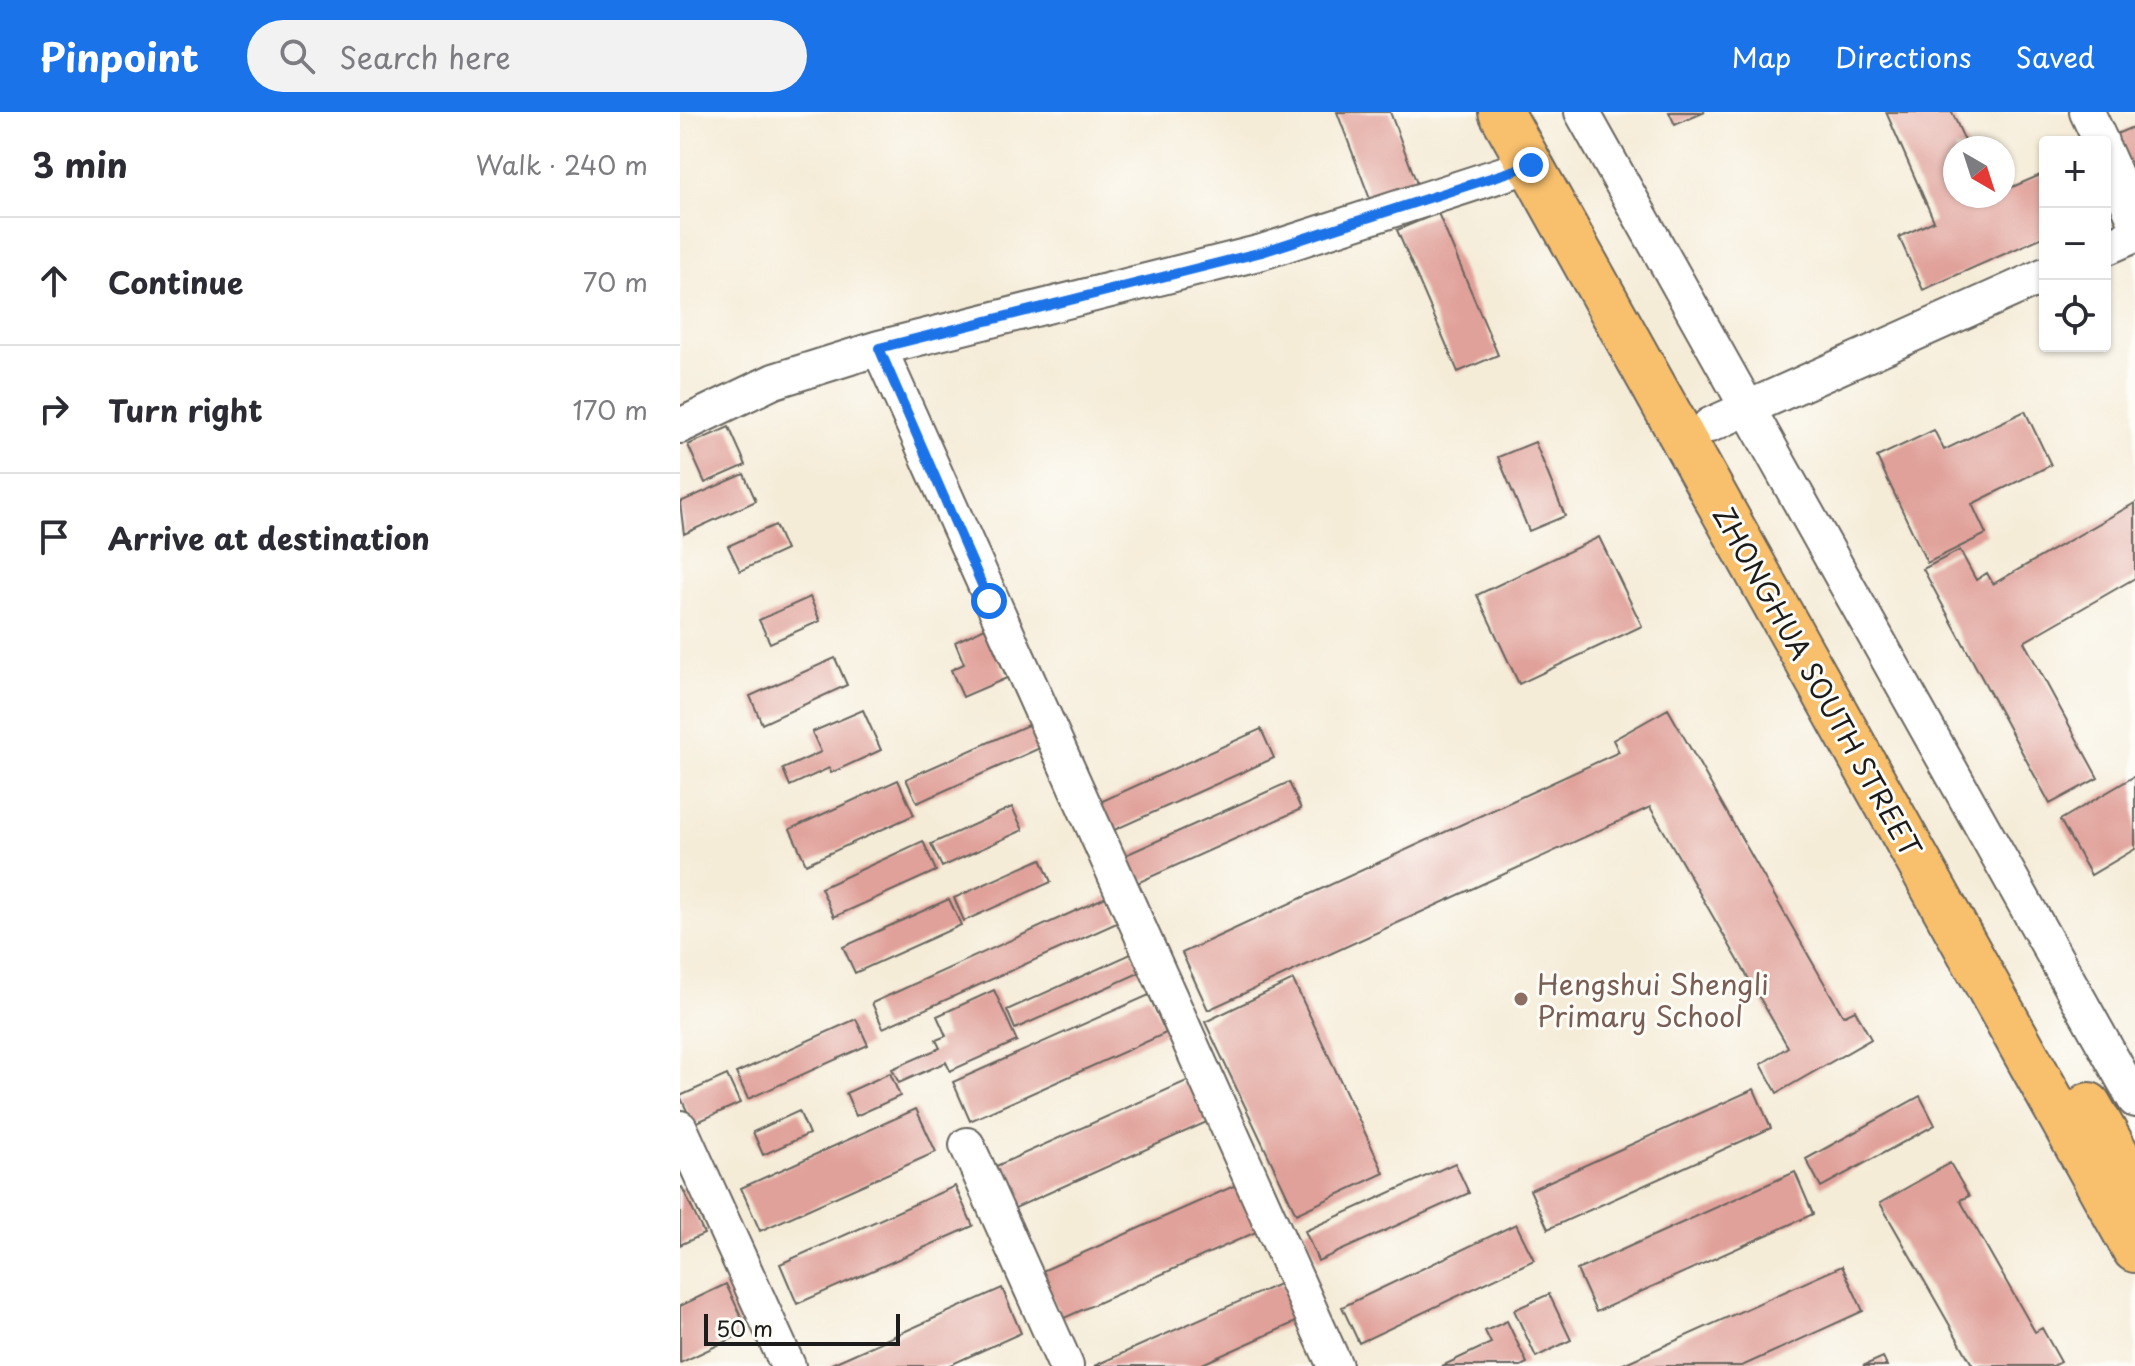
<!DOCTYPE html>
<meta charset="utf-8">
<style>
body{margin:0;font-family:"Playpen Sans",sans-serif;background:#f2f2f3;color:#2b2b33}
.controls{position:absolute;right:24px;top:24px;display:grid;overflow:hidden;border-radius:8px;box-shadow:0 2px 6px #0004}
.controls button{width:72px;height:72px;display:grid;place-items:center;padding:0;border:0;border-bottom:2px solid #e1e1e2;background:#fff;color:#2b2b33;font:40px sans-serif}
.compass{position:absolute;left:1263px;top:24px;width:72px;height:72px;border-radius:50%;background:#fff;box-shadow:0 2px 6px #0004;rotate:141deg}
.scale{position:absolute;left:24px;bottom:20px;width:196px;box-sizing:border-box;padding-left:8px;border:4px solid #1c1c1c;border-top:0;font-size:22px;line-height:28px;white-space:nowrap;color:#1c1c1c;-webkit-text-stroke:6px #fdfcf7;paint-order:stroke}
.stop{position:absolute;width:24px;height:24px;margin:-18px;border:6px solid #1a73e8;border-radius:50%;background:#fff}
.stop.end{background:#1a73e8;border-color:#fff;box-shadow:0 2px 8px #0008}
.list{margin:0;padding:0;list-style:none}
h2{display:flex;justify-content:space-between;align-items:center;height:104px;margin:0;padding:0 32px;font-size:34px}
h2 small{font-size:26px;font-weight:400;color:#7c7c81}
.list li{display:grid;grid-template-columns:52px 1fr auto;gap:24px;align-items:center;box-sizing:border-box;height:128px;padding:0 32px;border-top:2px solid #e1e1e2}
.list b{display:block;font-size:30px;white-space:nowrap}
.list em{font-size:26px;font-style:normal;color:#7c7c81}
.icon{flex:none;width:44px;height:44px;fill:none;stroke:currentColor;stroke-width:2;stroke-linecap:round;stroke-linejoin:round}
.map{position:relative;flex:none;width:1455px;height:1254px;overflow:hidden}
header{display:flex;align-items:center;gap:48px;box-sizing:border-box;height:112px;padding:0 40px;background:#1a73e8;color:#fff}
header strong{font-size:38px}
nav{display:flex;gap:44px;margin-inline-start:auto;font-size:28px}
.search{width:560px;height:72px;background:#f2f2f3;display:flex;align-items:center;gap:20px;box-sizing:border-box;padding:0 28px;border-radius:44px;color:#7c7c81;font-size:30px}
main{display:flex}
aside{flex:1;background:#fff}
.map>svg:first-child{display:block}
.building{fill:#e0a19a}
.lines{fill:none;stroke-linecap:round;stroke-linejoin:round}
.minor-casing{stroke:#68655e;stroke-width:38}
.major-casing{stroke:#68655e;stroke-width:48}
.minor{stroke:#fff;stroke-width:34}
.major{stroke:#f8bf6c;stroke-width:44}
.route{stroke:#1a73e8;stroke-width:10}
.education-dot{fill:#8d6e63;stroke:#fdfcf7;stroke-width:3}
.labels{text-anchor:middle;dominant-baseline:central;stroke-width:6;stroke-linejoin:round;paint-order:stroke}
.street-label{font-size:28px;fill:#1c1c1c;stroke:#fdfcf7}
.education-label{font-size:28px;fill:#785e54;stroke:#fdfcf7;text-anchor:start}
</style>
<header>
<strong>Pinpoint</strong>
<div class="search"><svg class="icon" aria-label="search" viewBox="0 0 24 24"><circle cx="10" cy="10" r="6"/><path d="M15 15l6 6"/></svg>Search here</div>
<nav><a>Map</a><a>Directions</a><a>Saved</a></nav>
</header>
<main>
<aside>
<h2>3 min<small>Walk · 240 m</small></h2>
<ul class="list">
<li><svg class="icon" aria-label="ahead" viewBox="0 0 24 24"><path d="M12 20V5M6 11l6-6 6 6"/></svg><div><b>Continue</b></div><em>70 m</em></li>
<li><svg class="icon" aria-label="right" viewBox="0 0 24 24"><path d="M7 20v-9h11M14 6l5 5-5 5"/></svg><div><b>Turn right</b></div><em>170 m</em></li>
<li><svg class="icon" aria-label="arrive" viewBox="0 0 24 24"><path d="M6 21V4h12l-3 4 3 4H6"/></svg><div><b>Arrive at destination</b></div></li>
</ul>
</aside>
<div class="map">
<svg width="1455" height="1254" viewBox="0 0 1455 1254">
<rect width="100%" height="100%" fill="#fdfcf7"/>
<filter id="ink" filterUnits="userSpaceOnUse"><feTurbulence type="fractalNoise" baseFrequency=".0125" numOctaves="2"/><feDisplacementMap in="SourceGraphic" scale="16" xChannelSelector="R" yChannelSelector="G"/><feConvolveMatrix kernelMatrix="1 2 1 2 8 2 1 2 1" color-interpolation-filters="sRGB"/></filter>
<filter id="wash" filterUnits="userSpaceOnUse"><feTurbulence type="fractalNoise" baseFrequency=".006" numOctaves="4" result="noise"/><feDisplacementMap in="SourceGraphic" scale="32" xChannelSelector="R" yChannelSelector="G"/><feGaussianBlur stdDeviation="1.8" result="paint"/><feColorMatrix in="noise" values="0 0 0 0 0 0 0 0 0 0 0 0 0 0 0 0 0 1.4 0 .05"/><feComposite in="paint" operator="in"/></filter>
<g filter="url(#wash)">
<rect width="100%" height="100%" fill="#f5ecd8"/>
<g id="blocks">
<path class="building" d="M 657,0 L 710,0 L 739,77 L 693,95 Z
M 989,0 L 1025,0 L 995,13 Z
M 1206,0 L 1272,0 L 1288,36 L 1275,36 L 1275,84 L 1323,84 L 1323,79 L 1365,61 L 1365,124 L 1243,178 L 1219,125 L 1254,109 Z
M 1455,14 L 1455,75 L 1427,26 Z
M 758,101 L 818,243 L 778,260 L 717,118 Z
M 1345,299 L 1371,353 L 1292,392 L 1306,422 L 1247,451 L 1197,345 L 1254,318 L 1264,338 Z
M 49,315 L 66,353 L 25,371 L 8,333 Z
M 855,330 L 885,404 L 849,419 L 818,345 Z
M 64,362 L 76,389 L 4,422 L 0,390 Z
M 1455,391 L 1455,466 L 1344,530 L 1418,666 L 1370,692 L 1243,457 L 1280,438 L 1296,468 L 1307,461 L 1313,472 Z
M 95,413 L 106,438 L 60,459 L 48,434 Z
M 919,425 L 962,514 L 839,572 L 797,483 Z
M 130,485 L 140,509 L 90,531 L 79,508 Z
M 305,516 L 327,566 L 283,585 L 271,558 L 284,552 L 275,530 Z
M 155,546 L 167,573 L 82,612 L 70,584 Z
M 988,597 L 1163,904 L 1175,898 L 1191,927 L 1097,981 L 1081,952 L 1108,935 L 970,695 L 528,898 L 502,841 L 939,640 L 933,628 Z
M 183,598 L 201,638 L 151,661 L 149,656 L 110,674 L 103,657 L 141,640 L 132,620 Z
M 350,612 L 360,636 L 237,691 L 226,667 Z
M 581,617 L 594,646 L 430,720 L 418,691 Z
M 1455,664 L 1455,737 L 1411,763 L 1380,708 Z
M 218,668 L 234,703 L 126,752 L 110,717 Z
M 609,670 L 621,697 L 453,773 L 441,745 Z
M 332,695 L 343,718 L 262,755 L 251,732 Z
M 243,729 L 256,759 L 154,805 L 141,776 Z
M 361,747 L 371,770 L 284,809 L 274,786 Z
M 428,784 L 439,810 L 203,916 L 192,891 Z
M 269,787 L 281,813 L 175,861 L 163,835 Z
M 453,841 L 461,860 L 335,917 L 327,898 Z
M 613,868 L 704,1061 L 616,1102 L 525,910 Z
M 314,878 L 337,929 L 270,959 L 266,950 L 219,971 L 212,957 L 260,936 L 256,928 L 266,924 L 257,904 Z
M 469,883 L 486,921 L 290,1009 L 273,970 Z
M 176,907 L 188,933 L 68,987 L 56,961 Z
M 210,961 L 220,984 L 176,1004 L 166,981 Z
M 47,963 L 60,991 L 13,1012 L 0,984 Z
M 511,967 L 529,1009 L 333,1097 L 314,1055 Z
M 1074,977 L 1091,1016 L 868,1117 L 850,1078 Z
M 1240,984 L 1255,1013 L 1141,1075 L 1126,1047 Z
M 236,997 L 256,1040 L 80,1119 L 61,1076 Z
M 119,999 L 129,1022 L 83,1043 L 73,1020 Z
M 775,1051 L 789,1081 L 638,1149 L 625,1119 Z
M 1270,1051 L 1289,1084 L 1280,1088 L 1355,1220 L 1362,1216 L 1381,1250 L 1373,1254 L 1293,1254 L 1200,1091 Z
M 1115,1060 L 1133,1102 L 916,1200 L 897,1158 Z
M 556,1073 L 576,1120 L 382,1207 L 360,1160 Z
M 275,1074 L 293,1114 L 117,1192 L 100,1152 Z
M 2,1075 L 24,1122 L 0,1133 L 0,1076 Z
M 836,1112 L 854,1148 L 679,1231 L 662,1195 Z
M 1162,1154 L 1183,1199 L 1062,1254 L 939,1254 Z
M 601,1171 L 618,1209 L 518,1254 L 414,1254 Z
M 46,1172 L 68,1219 L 0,1251 L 0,1194 Z
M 322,1176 L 341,1221 L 268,1254 L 147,1254 Z
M 869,1182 L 891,1228 L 856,1245 L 834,1198 Z
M 827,1209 L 847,1251 L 841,1254 L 762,1254 L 811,1231 L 805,1219 Z
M 1203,1245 L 1207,1254 L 1183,1254 Z"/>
</g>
</g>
<g filter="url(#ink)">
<use href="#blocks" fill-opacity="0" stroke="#68655e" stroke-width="2"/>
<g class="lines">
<g class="minor-casing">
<path id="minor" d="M 902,0 L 1455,988
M 1407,0 L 1421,30
M 1425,40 L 1455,107
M 1425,136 L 1455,123
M 199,236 L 655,1254
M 1030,313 L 1365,163
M 0,314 L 94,269 L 199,236 L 582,140 L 851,53
M 0,1016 L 108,1254
M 287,1033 L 386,1254"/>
</g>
<g class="major-casing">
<path id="major" d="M 821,0 L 1455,1138
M 1409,993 L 1455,1074"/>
</g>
<use href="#minor" class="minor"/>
<use href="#major" class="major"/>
</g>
</g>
<g class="lines" filter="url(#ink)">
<path class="route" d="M 309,489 L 199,236 L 582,140 L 851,53"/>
</g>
<circle class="education-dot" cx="841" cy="887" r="8"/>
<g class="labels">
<g class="street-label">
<text transform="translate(1138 569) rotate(61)">ZHONGHUA SOUTH STREET</text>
</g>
<g class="education-label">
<text x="857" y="871">Hengshui Shengli<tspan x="857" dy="32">Primary School</tspan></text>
</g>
</g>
</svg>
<div class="controls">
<button>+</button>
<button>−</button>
<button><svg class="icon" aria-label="locate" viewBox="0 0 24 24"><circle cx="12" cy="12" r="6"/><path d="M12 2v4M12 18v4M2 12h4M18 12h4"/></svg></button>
</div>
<svg class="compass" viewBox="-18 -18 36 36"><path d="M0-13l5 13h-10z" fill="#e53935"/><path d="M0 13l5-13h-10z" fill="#7c7c81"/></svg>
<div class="scale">50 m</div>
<div class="stop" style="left:309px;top:489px"></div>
<div class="stop end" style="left:851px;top:53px"></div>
</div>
</main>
